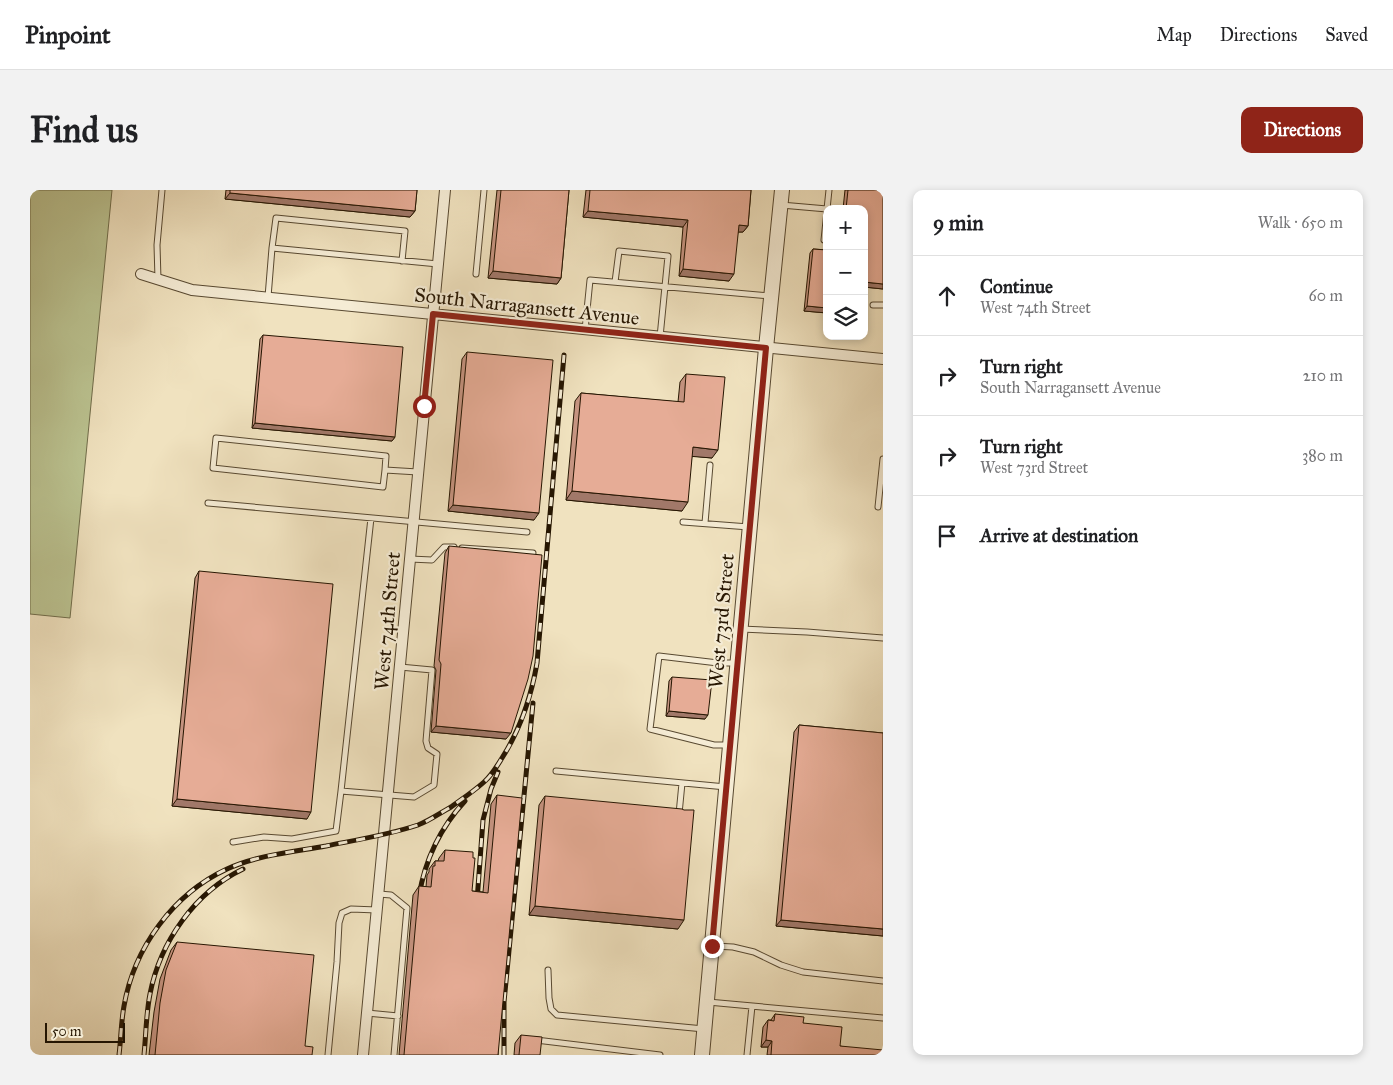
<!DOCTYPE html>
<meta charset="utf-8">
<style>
body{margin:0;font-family:"IM FELL Great Primer",serif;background:#f2f2f2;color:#202124}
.controls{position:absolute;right:15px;top:15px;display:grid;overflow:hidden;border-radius:10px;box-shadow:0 2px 8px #0003}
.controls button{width:45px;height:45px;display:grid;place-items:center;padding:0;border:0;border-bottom:1px solid #e0e0e0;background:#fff;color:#202124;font:25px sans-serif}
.scale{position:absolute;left:15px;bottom:12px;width:80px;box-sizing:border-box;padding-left:5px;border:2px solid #261602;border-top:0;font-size:14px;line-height:18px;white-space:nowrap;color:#261602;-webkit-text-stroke:4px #f5ecd5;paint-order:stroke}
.stop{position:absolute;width:15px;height:15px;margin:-11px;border:4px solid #8f2418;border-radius:50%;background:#fff}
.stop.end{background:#8f2418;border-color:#fff;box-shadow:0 1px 5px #0008}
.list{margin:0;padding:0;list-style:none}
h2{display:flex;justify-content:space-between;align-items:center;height:65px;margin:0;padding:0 20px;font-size:21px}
h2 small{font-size:16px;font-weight:400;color:#757577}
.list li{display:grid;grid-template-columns:32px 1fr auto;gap:15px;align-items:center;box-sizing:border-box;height:80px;padding:0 20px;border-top:1px solid #e0e0e0}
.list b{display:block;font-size:19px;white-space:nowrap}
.list p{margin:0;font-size:16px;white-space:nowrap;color:#757577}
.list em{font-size:16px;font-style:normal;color:#757577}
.icon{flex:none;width:28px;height:28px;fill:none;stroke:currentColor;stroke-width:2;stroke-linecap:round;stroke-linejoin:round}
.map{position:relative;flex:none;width:853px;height:865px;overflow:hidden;border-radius:10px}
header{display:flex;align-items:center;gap:30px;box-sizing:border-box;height:70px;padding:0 25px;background:#fff;border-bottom:1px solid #e0e0e0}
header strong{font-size:24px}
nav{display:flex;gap:28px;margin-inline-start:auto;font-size:18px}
.intro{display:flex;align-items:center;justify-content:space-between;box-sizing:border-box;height:120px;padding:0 30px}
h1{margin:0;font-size:35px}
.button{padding:12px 22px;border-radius:10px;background:#8f2418;color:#fff;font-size:18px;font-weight:700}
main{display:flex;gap:30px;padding:0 30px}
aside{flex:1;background:#fff;border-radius:10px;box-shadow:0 2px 8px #0003}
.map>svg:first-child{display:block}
.park{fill:#bbc391;stroke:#706c4a}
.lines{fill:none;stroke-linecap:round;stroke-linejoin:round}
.service-casing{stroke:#584931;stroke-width:7}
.minor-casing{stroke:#584931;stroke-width:12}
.tertiary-casing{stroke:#584931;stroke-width:16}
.service{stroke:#f5ecd5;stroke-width:5}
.minor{stroke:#f5ecd5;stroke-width:10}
.tertiary{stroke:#f5ecd5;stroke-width:14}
.rail-casing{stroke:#261602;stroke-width:5}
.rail{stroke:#f5ecd5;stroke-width:3;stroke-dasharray:9;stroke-linecap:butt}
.wall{fill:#c69481;stroke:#261602}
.shaded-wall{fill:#a17869;stroke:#261602}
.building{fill:#e6ac96;stroke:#261602}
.route{stroke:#8f2418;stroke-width:6}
.labels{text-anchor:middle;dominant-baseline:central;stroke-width:4.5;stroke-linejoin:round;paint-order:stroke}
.street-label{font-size:20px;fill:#261602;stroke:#f5ecd5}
</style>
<header>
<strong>Pinpoint</strong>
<nav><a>Map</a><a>Directions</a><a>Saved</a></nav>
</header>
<div class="intro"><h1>Find us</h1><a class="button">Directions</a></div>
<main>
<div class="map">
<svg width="853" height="865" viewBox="0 0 853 865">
<rect width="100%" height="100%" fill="#f0e2bf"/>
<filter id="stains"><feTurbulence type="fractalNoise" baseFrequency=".004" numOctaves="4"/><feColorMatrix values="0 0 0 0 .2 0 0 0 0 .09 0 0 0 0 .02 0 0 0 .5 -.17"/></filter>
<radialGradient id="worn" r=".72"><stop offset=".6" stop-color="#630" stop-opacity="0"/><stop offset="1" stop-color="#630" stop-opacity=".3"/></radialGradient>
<path class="park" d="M 0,0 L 82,0 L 40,428 L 0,424 Z"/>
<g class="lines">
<g class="service-casing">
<path id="service" d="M 751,15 L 797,19 L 799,0
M 794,50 L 797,21
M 242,58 L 246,28 L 375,41 L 372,71
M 446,84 L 454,0
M 128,89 L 127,55 L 132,0
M 585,92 L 589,61 L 638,66 L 630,147
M 238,107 L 242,58 L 408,74
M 843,115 L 853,115
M 555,140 L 560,90 L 740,106
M 355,280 L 356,266 L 186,248 L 183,278 L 353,297 L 355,280 L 388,282
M 178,313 L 497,342
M 848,317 L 853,269
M 341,328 L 311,601 L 384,607 L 404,595 L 407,564 L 398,558 L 396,551 L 402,480 L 370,477
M 653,332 L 719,337
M 675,333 L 680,275
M 432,358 L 503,363
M 380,369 L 402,370 L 414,357 L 424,357
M 711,439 L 777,442 L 853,448
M 698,555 L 684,555 L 620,539 L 629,466 L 688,473 L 707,473
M 526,581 L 696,597
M 649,624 L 652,593
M 203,652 L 234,647 L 262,649 L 306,641 L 311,601
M 349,704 L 361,705 L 377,718 L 364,865
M 684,756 L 703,757 L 724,762 L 751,775 L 773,782 L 853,791
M 518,780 L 519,808 L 521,819 L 527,825 L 674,839
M 678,812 L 853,828
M 337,823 L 368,826
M 506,850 L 630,865
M 298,865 L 307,772 L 309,733 L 312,723 L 321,719 L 347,720
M 717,865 L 722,816"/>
</g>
<g class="minor-casing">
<path id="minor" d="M 111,84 L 162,100 L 853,169
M 333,865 L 415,0"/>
</g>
<g class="tertiary-casing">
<path id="tertiary" d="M 672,865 L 736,158 L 752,0"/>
</g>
<use href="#service" class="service"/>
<use href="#minor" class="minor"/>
<use href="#tertiary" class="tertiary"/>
<g class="rail-casing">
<path id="rail" d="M 389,706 C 395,670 410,638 435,611
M 447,711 L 453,630 L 461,599 L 468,582
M 89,865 C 91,849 91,832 94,816 C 104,758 143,704 197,679 C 228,665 262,662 296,656 C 326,650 358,645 388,635 C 399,631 410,623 421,617 C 432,609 444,601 454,592 C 462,585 467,576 472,568 C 491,538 501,508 507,473 L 534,165
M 114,865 C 116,845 116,824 120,804 C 130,752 165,702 213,679
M 474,865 L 474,812 L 503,513"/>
</g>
<use href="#rail" class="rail"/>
</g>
<path class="wall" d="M 196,0 L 387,0 L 385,21 L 380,27 L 195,9 Z
M 467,0 L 539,0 L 531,88 L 527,94 L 458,88 Z
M 556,0 L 721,0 L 718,36 L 713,42 L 708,42 L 699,91 L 649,86 L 653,37 L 553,27 Z
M 815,0 L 853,0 L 853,99 L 834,97 L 834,19 L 813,19 Z
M 783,59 L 797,60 L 797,123 L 774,121 L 780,63 Z
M 233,145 L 365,247 L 362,251 L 222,238 L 230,149 Z
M 437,162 L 504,330 L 418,321 L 432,169 Z
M 656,184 L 682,268 L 662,266 L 652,321 L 536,310 L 545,211 L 551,203 L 648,212 L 650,192 Z
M 419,356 L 476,549 L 401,542 L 406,480 L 404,476 L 415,363 Z
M 169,381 L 277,629 L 142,616 L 165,388 Z
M 642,487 L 675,529 L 636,526 L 639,491 Z
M 769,535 L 853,543 L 853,746 L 746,736 L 764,542 Z
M 467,605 L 468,865 L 369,865 L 383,705 L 389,696 L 396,697 L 397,685 L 399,682 L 399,679 L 405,671 L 408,671 L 409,668 L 415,660 L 442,701 L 453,702 L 461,614 Z
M 515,606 L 648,739 L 499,725 L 509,615 Z
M 147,752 L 275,856 L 282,865 L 119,865 L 124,822 L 130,789 L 141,760 Z
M 745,824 L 773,833 L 810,856 L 853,865 L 737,865 L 738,857 L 731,857 L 733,837 L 738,830 L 741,830 Z
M 491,845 L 510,865 L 484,865 L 485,853 Z"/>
<path class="shaded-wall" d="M 200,3 L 385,21 L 380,27 L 195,9 Z
M 558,21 L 658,30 L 653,37 L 553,27 Z
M 709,35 L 718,36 L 713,42 L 704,42 Z
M 653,79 L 704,84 L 699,91 L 649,86 Z
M 463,81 L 531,88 L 527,94 L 458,88 Z
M 834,92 L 853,94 L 853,99 L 834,97 Z
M 777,116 L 797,118 L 797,123 L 774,121 Z
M 225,233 L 365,247 L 362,251 L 222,238 Z
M 663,257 L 688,260 L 682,268 L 657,266 Z
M 542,301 L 658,312 L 652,321 L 536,310 Z
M 423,315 L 509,323 L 504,330 L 418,321 Z
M 639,521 L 678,525 L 675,529 L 636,526 Z
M 406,536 L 481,543 L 476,549 L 401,542 Z
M 147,609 L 281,622 L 277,629 L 142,616 Z
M 505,716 L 654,730 L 648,739 L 499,725 Z
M 751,730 L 853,739 L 853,746 L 746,736 Z
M 736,850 L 742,851 L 738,857 L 731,857 Z"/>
<path class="building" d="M 200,0 L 387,0 L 385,21 L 200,3 Z
M 471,0 L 539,0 L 531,88 L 463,81 Z
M 560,0 L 721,0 L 718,36 L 709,35 L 704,84 L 653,79 L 658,30 L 558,21 Z
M 818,0 L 853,0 L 853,94 L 834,92 L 834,19 L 816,19 Z
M 783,59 L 797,60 L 797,118 L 777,116 Z
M 233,145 L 373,157 L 365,247 L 225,233 Z
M 437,162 L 523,170 L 509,323 L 423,315 Z
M 656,184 L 695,187 L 688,260 L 663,257 L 658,312 L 542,301 L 551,203 L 654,212 Z
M 419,356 L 512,365 L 503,466 L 498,489 L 481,543 L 406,536 L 411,474 L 409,470 Z
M 169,381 L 303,394 L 281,622 L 147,609 Z
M 642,487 L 682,490 L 678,525 L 639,521 Z
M 769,535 L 853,543 L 853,739 L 751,730 Z
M 467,605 L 492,608 L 468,865 L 374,865 L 389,696 L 401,697 L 403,676 L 405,676 L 405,671 L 414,671 L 415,660 L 443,662 L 443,668 L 445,668 L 442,701 L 458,703 Z
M 515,606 L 652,619 L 654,620 L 664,620 L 654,730 L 505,716 Z
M 147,752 L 284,765 L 275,856 L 283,857 L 282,865 L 125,865 L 130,813 L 136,780 Z
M 745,824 L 774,827 L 773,833 L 812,837 L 810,856 L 853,860 L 853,865 L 741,865 L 742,851 L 736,850 L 738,830 L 744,831 Z
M 491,845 L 512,847 L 510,865 L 489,865 Z"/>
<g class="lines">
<path class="route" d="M 394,216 L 403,124 L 736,158 L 682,756"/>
</g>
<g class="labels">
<g class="street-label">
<text transform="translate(497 116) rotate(6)">South Narragansett Avenue</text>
<text transform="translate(357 431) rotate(-85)">West 74th Street</text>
<text transform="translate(691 431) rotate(-85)">West 73rd Street</text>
</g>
</g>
<rect width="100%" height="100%" filter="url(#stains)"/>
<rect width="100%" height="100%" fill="url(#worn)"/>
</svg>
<div class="controls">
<button>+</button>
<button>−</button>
<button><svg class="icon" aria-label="layers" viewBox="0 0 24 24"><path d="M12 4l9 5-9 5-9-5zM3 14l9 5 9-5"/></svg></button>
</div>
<div class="scale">50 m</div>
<div class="stop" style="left:394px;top:216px"></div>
<div class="stop end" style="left:682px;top:756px"></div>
</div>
<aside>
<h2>9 min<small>Walk · 650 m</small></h2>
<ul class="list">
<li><svg class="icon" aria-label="ahead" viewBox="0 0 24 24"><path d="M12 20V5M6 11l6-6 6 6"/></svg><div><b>Continue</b><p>West 74th Street</p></div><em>60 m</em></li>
<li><svg class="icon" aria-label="right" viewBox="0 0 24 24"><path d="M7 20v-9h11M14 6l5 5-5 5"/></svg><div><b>Turn right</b><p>South Narragansett Avenue</p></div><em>210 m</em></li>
<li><svg class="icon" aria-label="right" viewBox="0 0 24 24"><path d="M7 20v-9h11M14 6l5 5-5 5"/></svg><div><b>Turn right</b><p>West 73rd Street</p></div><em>380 m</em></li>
<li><svg class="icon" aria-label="arrive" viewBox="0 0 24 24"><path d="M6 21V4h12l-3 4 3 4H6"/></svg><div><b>Arrive at destination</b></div></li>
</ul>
</aside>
</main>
